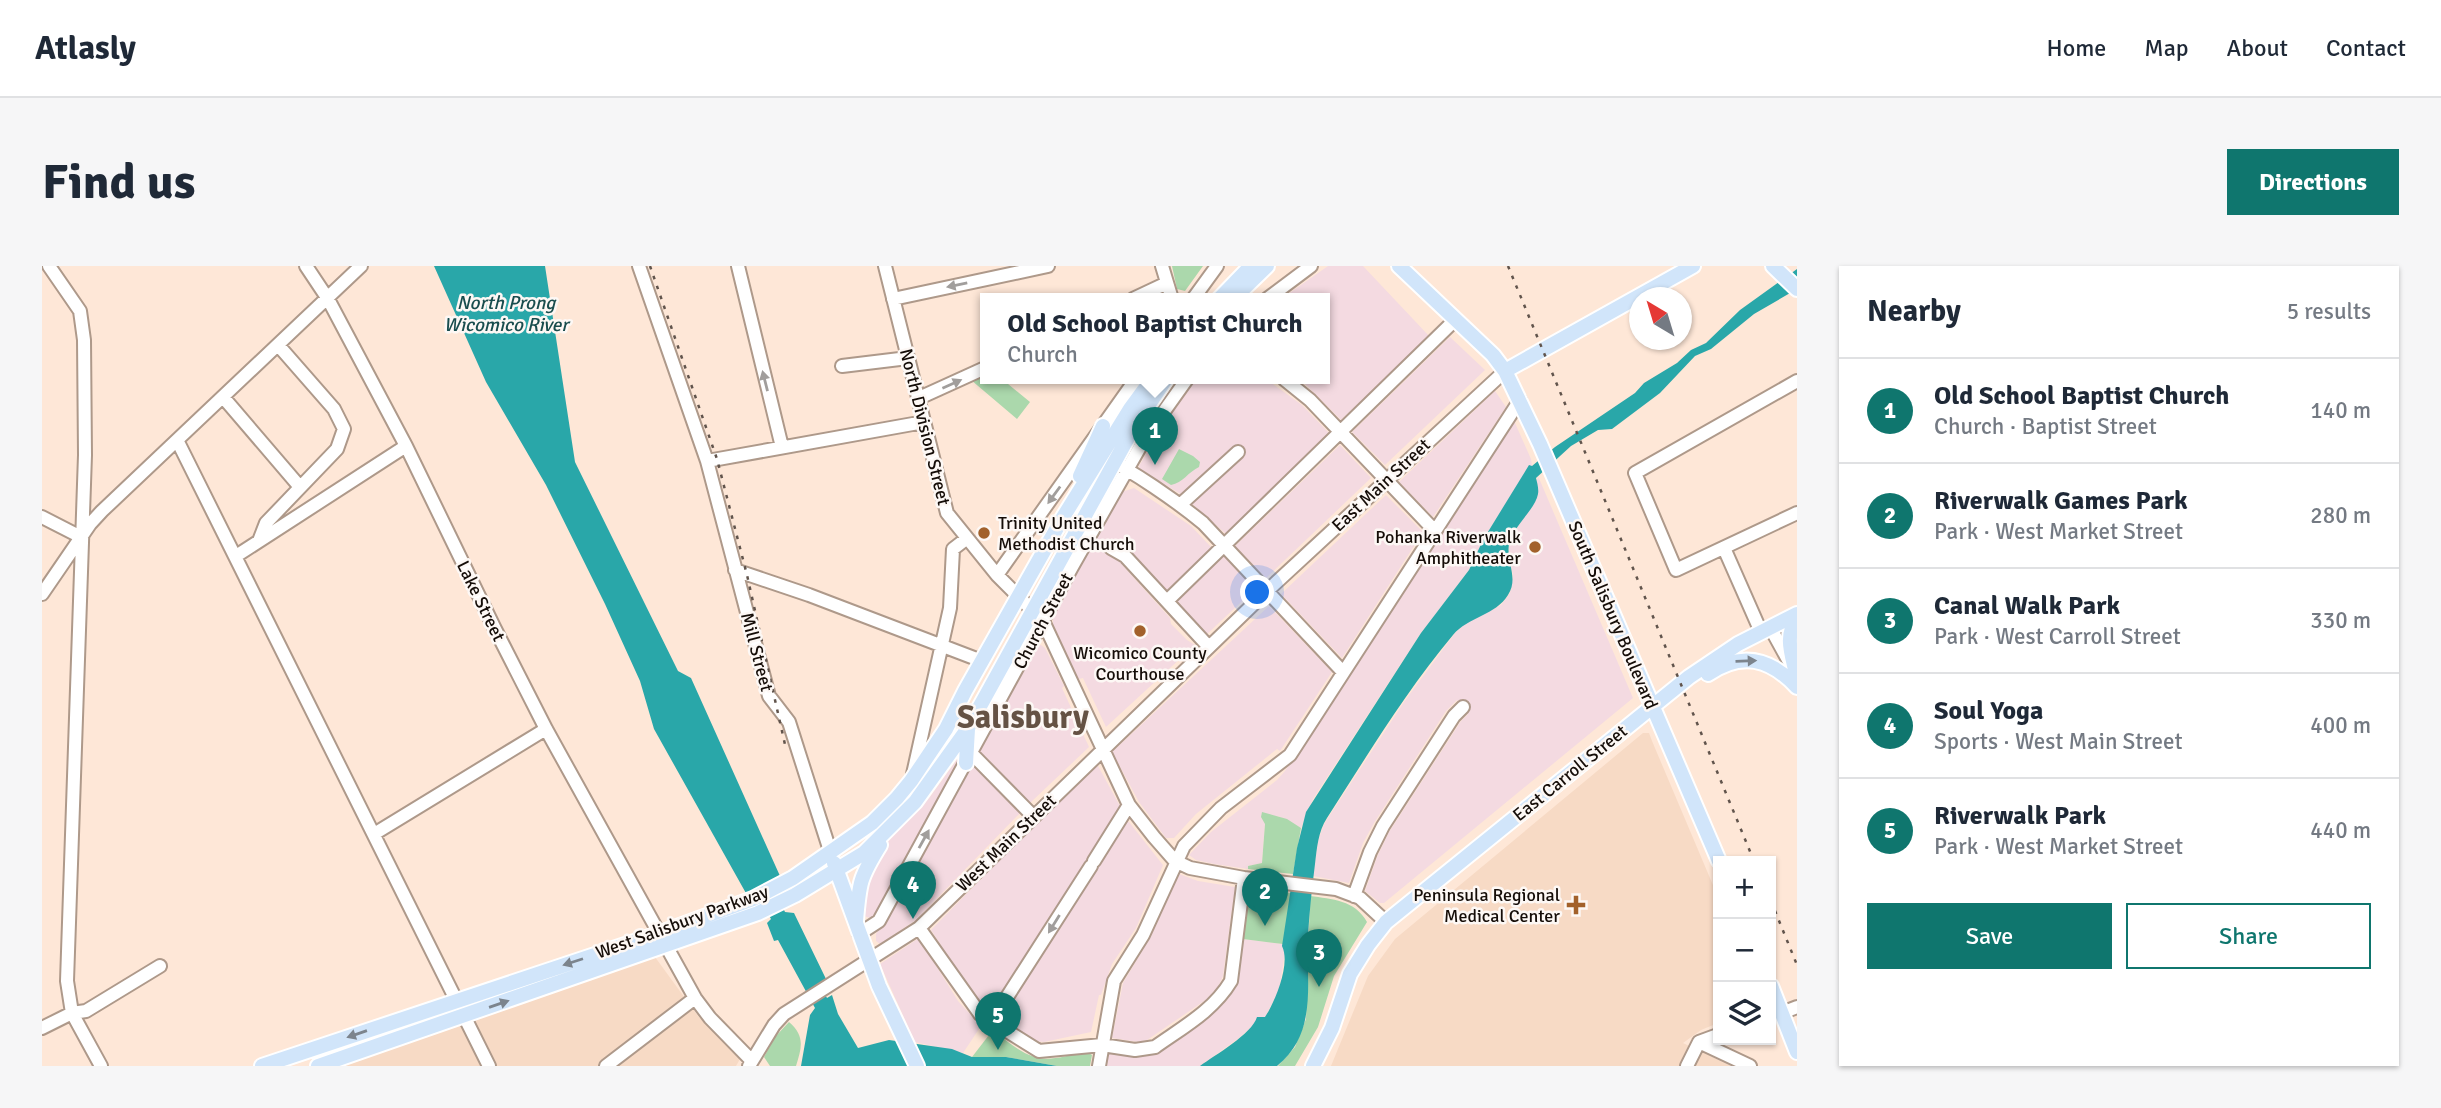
<!DOCTYPE html>
<meta charset="utf-8">
<style>
body{margin:0;font-family:Signika,sans-serif;background:#f6f6f7;color:#1f2937}
.controls{position:absolute;right:21px;bottom:21px;display:grid;overflow:hidden;border-radius:0px;box-shadow:0 2px 5px #0004}
.controls button{width:63px;height:63px;display:grid;place-items:center;padding:0;border:0;border-bottom:2px solid #e0e1e3;background:#fff;color:#1f2937;font:35px sans-serif}
.compass{position:absolute;left:1587px;top:21px;width:63px;height:63px;border-radius:50%;background:#fff;box-shadow:0 2px 5px #0004;rotate:322deg}
.you{position:absolute;left:1216px;top:327px;width:24px;height:24px;margin:-18px;border:5px solid #fff;border-radius:50%;background:#1a73e8;box-shadow:0 0 0 10px #1a73e833}
.badge{display:grid;place-items:center;width:46px;height:46px;border-radius:50%;background:#0f766e;color:#fff;font-size:23px;font-weight:700}
.pin{position:absolute;translate:-50% -58px;filter:drop-shadow(0 2px 4px #0008)}
.pin::after{content:'';position:absolute;top:37px;width:24px;height:21px;background:inherit;clip-path:polygon(0 0,100% 0,50% 100%)}
.popup{position:absolute;left:938px;top:27px;width:350px;height:91px;box-sizing:border-box;display:grid;place-content:center;border-radius:0px;background:#fff;filter:drop-shadow(0 2px 5px #0005);font-size:23px;white-space:nowrap;color:#747a83}
.popup b{font-size:26px;color:#1f2937}
.popup::after{content:'';position:absolute;left:50%;top:100%;margin-left:-14px;border:14px solid transparent;border-top-color:#fff}
.list{margin:0;padding:0;list-style:none}
h2{display:flex;justify-content:space-between;align-items:center;height:91px;margin:0;padding:0 28px;font-size:30px}
h2 small{font-size:23px;font-weight:400;color:#747a83}
.list li{display:grid;grid-template-columns:46px 1fr auto;gap:21px;align-items:center;box-sizing:border-box;height:105px;padding:0 28px;border-top:2px solid #e0e1e3}
.list b{display:block;font-size:26px;white-space:nowrap}
.list p{margin:0;font-size:23px;white-space:nowrap;color:#747a83}
.list em{font-size:23px;font-style:normal;color:#747a83}
.actions{display:flex;gap:14px;padding:21px 28px}
.actions a{flex:1;padding:16px 0;border:2px solid #0f766e;border-radius:0px;text-align:center;font-size:24px;color:#0f766e}
.actions .main{background:#0f766e;color:#fff}
.icon{flex:none;width:38px;height:38px;fill:none;stroke:currentColor;stroke-width:2;stroke-linecap:round;stroke-linejoin:round}
.map{position:relative;flex:none;width:1755px;height:800px;overflow:hidden;border-radius:0px}
header{display:flex;align-items:center;gap:42px;box-sizing:border-box;height:98px;padding:0 35px;background:#fff;border-bottom:2px solid #e0e1e3}
header strong{font-size:33px}
nav{display:flex;gap:38px;margin-inline-start:auto;font-size:24px}
.intro{display:flex;align-items:center;justify-content:space-between;box-sizing:border-box;height:168px;padding:0 42px}
h1{margin:0;font-size:49px}
.button{padding:18px 32px;border-radius:0px;background:#0f766e;color:#fff;font-size:24px;font-weight:700}
main{display:flex;gap:42px;padding:0 42px}
aside{flex:1;background:#fff;border-radius:0px;box-shadow:0 2px 5px #0004}
.map>svg:first-child{display:block}
.commercial{fill:#f4dae1}
.built{fill:#f7dac5}
.green{fill:#abd8ac}
.water{fill:#29a7a9}
.lines{fill:none;stroke-linecap:round;stroke-linejoin:round}
.minor-casing{stroke:#ae998a;stroke-width:16}
.major-casing{stroke:#fff;stroke-width:18}
.minor{stroke:#fff;stroke-width:12}
.major{stroke:#d1e5fa;stroke-width:14}
.rail{stroke:#61544c;stroke-width:2.5;stroke-dasharray:3.5 7;stroke-linecap:butt}
.oneway{fill:#a19e9c}
.oneway2{fill:#7c848d}
.poi-dot{fill:#a2612b;stroke:#fdf8f5;stroke-width:2.5}
.labels{text-anchor:middle;dominant-baseline:central;stroke-width:5;stroke-linejoin:round;paint-order:stroke}
.street-label{font-size:18px;fill:#150d08;stroke:#fdf8f5}
.poi-label{font-size:18px;fill:#150d08;stroke:#fdf8f5;text-anchor:end}
.water-label{font-size:19px;font-style:italic;fill:#194d4e;stroke:#fdf8f5}
.town-label{font-size:32px;font-weight:bold;fill:#655244;stroke:#fdf8f5}
</style>
<header>
<strong>Atlasly</strong>
<nav><a>Home</a><a>Map</a><a>About</a><a>Contact</a></nav>
</header>
<div class="intro"><h1>Find us</h1><a class="button">Directions</a></div>
<main>
<div class="map">
<svg width="1755" height="800" viewBox="0 0 1755 800">
<rect width="100%" height="100%" fill="#fee7d7"/>
<path class="commercial" d="M 1286,0 L 1321,0 L 1388,71 L 1299,154 L 1258,113 L 1283,113 L 1283,33 L 1239,33 Z
M 1408,71 L 1443,104 L 1343,199 L 1310,166 Z
M 1154,113 L 1224,113 L 1260,139 L 1288,168 L 1184,268 L 1140,229 L 1098,203 L 1097,200 L 1129,146 Z
M 1453,125 L 1464,141 L 1391,251 L 1357,216 Z
M 1470,157 L 1473,157 L 1489,193 L 1490,200 L 1487,200 L 1441,274 L 1427,304 L 1379,367 L 1271,533 L 1259,562 L 1236,550 L 1223,558 L 1220,597 L 1206,600 L 1206,603 L 1172,598 L 1154,594 L 1147,589 L 1169,566 L 1235,514 L 1243,505 Z
M 1298,179 L 1329,212 L 1224,312 L 1193,280 Z
M 1496,210 L 1591,432 L 1342,637 L 1338,637 L 1323,625 L 1335,591 L 1347,566 L 1419,455 L 1426,448 L 1415,434 L 1404,445 L 1332,557 L 1321,577 L 1307,617 L 1271,610 L 1276,575 L 1282,558 L 1362,436 L 1413,367 L 1424,356 L 1459,339 L 1468,327 L 1471,309 L 1467,291 L 1467,279 L 1470,269 L 1488,242 Z
M 1092,222 L 1149,260 L 1170,282 L 1124,325 L 1085,284 L 1075,293 L 1128,352 L 1129,358 L 1145,374 L 1153,379 L 1064,461 L 1041,412 L 1037,413 L 1035,411 L 1011,358 L 1011,350 L 1075,233 L 1080,226 Z
M 1344,229 L 1381,266 L 1300,392 L 1239,328 Z
M 1182,290 L 1213,323 L 1163,370 L 1133,336 Z
M 1227,340 L 1290,406 L 1238,485 L 1235,483 L 1154,548 L 1132,572 L 1124,572 L 1097,536 L 1070,486 Z
M 999,379 L 1003,382 L 1022,420 L 1020,422 L 1047,481 L 988,537 L 938,488 L 937,482 L 994,380 Z
M 919,488 L 919,497 L 834,650 L 828,652 L 822,650 L 816,636 L 838,584 L 888,531 Z
M 1055,498 L 1079,542 L 1007,655 L 948,743 L 945,743 L 936,737 L 889,664 L 991,560 Z
M 934,501 L 979,546 L 874,654 L 838,678 L 834,675 L 834,668 L 929,502 Z
M 1084,556 L 1087,556 L 1121,599 L 1094,662 L 1070,698 L 1059,729 L 1057,729 L 1049,766 L 1002,776 L 993,775 L 957,750 Z
M 1137,608 L 1156,615 L 1193,621 L 1181,710 L 1176,721 L 1165,733 L 1105,774 L 1096,776 L 1070,772 L 1081,717 L 1109,670 Z
M 877,672 L 916,735 L 939,760 L 921,787 L 873,776 L 838,698 Z
M 1201,673 L 1241,678 L 1243,686 L 1237,725 L 1223,751 L 1215,752 L 1214,757 L 1197,772 L 1158,800 L 1065,800 L 1066,787 L 1096,791 L 1115,786 L 1170,748 L 1184,735 L 1192,721 Z"/>
<path class="built" d="M 1601,467 L 1607,467 L 1610,475 L 1676,631 L 1676,757 L 1659,764 L 1641,777 L 1689,800 L 1289,800 L 1326,710 L 1353,673 Z
M 613,691 L 656,750 L 698,793 L 694,800 L 299,800 Z"/>
<path class="green" d="M 1130,0 L 1161,0 L 1143,25 L 1135,23 Z
M 943,107 L 943,113 L 960,113 L 988,136 L 975,153 L 929,114 Z
M 1137,183 L 1151,190 L 1158,196 L 1157,201 C 1146,206 1141,217 1129,219 L 1120,213 Z
M 1220,546 L 1245,553 L 1259,562 L 1251,608 L 1206,603 L 1206,600 L 1220,597 L 1223,558 L 1219,551 Z
M 1208,622 L 1249,627 L 1241,678 L 1201,673 Z
M 1268,630 C 1290,633 1313,634 1325,656 L 1292,710 L 1276,761 L 1253,800 L 1236,800 L 1253,781 L 1264,753 Z
M 747,756 C 763,770 760,781 754,800 L 728,800 L 722,791 L 733,771 Z
M 954,765 C 960,768 961,773 966,776 C 998,800 1008,793 1045,786 L 1050,789 L 1048,800 L 1015,800 L 964,791 L 930,791 L 947,769 Z"/>
<path class="water" d="M 392,0 L 503,0 L 533,196 L 636,405 L 649,412 L 738,610 L 729,618 L 743,646 L 752,647 L 784,713 L 777,718 L 785,732 L 790,729 L 796,748 L 816,782 L 847,774 L 910,783 L 930,791 L 964,791 L 1015,800 L 759,800 L 768,749 L 773,742 L 736,674 L 732,675 L 725,657 L 729,653 L 713,625 L 705,629 L 612,463 L 598,415 L 563,338 L 504,219 L 444,116 Z
M 1755,3 L 1755,23 L 1712,48 L 1669,83 L 1653,90 L 1618,127 L 1570,163 L 1556,164 L 1529,180 L 1494,212 C 1495,216 1497,223 1496,228 C 1493,244 1471,260 1467,278 C 1464,296 1477,312 1466,329 C 1454,349 1426,351 1411,369 C 1364,425 1325,490 1285,552 C 1276,566 1275,582 1273,598 C 1270,623 1267,647 1266,672 C 1264,718 1276,767 1235,800 L 1158,800 C 1173,789 1210,768 1215,751 L 1223,751 C 1233,736 1249,698 1240,680 L 1255,582 L 1264,546 L 1379,367 L 1427,304 L 1441,274 L 1487,199 L 1490,200 L 1513,181 L 1593,127 L 1602,117 L 1635,97 L 1649,84 L 1664,77 L 1698,44 Z"/>
<g class="lines">
<g class="minor-casing">
<path id="minor" d="M 7,0 L 38,45 L 42,74 L 43,189 L 25,715 L 30,747 L 59,800
M 264,0 L 286,33 L 364,180 L 452,361 L 504,463 L 653,732 L 668,752 L 710,795
M 597,0 L 665,195 L 727,430 L 747,456 L 789,588
M 696,0 L 740,181
M 843,0 L 905,247 L 955,309 L 1001,355 L 1087,539 L 1112,571 L 1133,595 L 1148,602 L 1202,612 L 1294,623 L 1318,632 L 1344,656
M 1120,0 L 1130,33
M 851,33 L 1006,0
M 1091,33 L 1125,17
M 1151,33 L 1175,0
M 1225,33 L 1269,0
M 800,100 L 866,92
M 1242,113 L 1268,134 L 1393,265
M 1755,115 L 1593,207 L 1634,304 L 1755,247
M 181,131 L 258,221
M 877,132 L 943,102
M 135,174 L 447,800
M 1059,190 C 1090,204 1134,235 1161,257 L 1300,405
M 665,195 L 882,156
M 1138,239 L 1196,186
M 0,251 L 39,271
M 217,275 L 224,257 L 295,183 L 302,163 L 292,143 L 236,79
M 1069,282 L 1083,290 L 1167,381
M 1682,282 L 1719,366
M 194,290 L 364,180
M 693,304 L 767,329 L 940,395
M 955,309 L 1094,113
M 0,328 L 48,258 L 60,245 L 319,0
M 1125,335 L 1414,53
M 1728,361 L 1750,401
M 929,487 L 991,550
M 871,508 L 908,342 L 911,283 L 924,273
M 332,568 L 504,463
M 1052,595 L 1087,539
M 1312,630 L 1328,586 L 1341,560 L 1412,450 L 1421,441
M 877,662 L 938,748 L 997,785 L 1060,779 L 1093,784 L 1113,781 C 1141,761 1171,745 1189,715 L 1202,612
M 817,668 L 837,655 L 1030,301 L 1103,172 L 1145,113
M 1729,751 L 1755,741
M 949,756 L 1049,600
M 0,762 L 30,747 L 44,745 L 118,700
M 1657,776 L 1708,800
M 564,800 L 653,732
M 707,800 L 732,759 L 742,748 L 877,662 L 1225,325 L 1463,105
M 1057,800 L 1072,715 L 1101,669 L 1142,580 L 1179,542 L 1248,489 L 1478,134
M 1645,800 L 1657,776 L 1676,769"/>
</g>
<g class="major-casing">
<path id="major" d="M 1357,0 L 1451,89 L 1463,105 L 1498,178 L 1677,595
M 1731,0 L 1755,23
M 1177,33 L 1209,0
M 1191,33 L 1225,0
M 1463,105 L 1651,0
M 1038,210 L 1061,160
M 1666,408 C 1700,385 1728,392 1755,421
M 1754,408 C 1750,389 1742,369 1755,354
M 924,497 L 926,463
M 792,597 L 837,720 L 875,800
M 814,655 C 817,617 818,611 838,579
M 1729,720 L 1755,786
M 220,800 L 619,667 L 711,633 L 751,612 L 830,557 L 855,532 L 869,515 L 904,463 L 923,425 L 1020,253 L 1088,143 L 1110,113
M 276,800 L 716,647 L 753,629 L 822,587 L 873,536 L 926,462 L 1093,159 L 1124,113
M 1271,800 L 1290,762 L 1308,708 L 1326,679 L 1344,656 L 1647,411 L 1696,378 L 1755,348"/>
</g>
<use href="#minor" class="minor"/>
<use href="#major" class="major"/>
<path class="rail" d="M 608,0 L 675,193 L 705,309 L 744,483
M 1466,0 L 1712,595
M 1729,635 L 1755,699"/>
</g>
<defs><path id="oneway-solid" d="M-6-.8H1V-3.2L6.5 0L1 3.2V.8H-6Z" transform="scale(1.75)"/></defs>
<g class="oneway">
<use href="#oneway-solid" transform="translate(915 19) rotate(168)"/>
<use href="#oneway-solid" transform="translate(723 115) rotate(-104)"/>
<use href="#oneway-solid" transform="translate(910 118) rotate(-24)"/>
<use href="#oneway-solid" transform="translate(1012 229) rotate(126)"/>
<use href="#oneway-solid" transform="translate(882 573) rotate(-61)"/>
<use href="#oneway-solid" transform="translate(1012 658) rotate(122)"/>
</g>
<g class="oneway2">
<use href="#oneway-solid" transform="translate(1704 395) rotate(-2)"/>
<use href="#oneway-solid" transform="translate(531 696) rotate(162)"/>
<use href="#oneway-solid" transform="translate(457 738) rotate(-19)"/>
<use href="#oneway-solid" transform="translate(315 768) rotate(161)"/>
</g>
<g class="poi-dot">
<circle cx="942" cy="267" r="7"/>
<circle cx="1493" cy="281" r="7"/>
<circle cx="1098" cy="365" r="7"/>
<path d="M1530.5 628.5h7v7h7v7h-7v7h-7v-7h-7v-7h7z"/>
</g>
<g class="labels">
<g class="street-label">
<text transform="translate(883 161) rotate(76)">North Division Street</text>
<text transform="translate(1339 219) rotate(-43)">East Main Street</text>
<text transform="translate(439 335) rotate(64)">Lake Street</text>
<text transform="translate(1571 349) rotate(67)">South Salisbury Boulevard</text>
<text transform="translate(1001 355) rotate(-62)">Church Street</text>
<text transform="translate(715 386) rotate(75)">Mill Street</text>
<text transform="translate(1528 507) rotate(-39)">East Carroll Street</text>
<text transform="translate(964 577) rotate(-44)">West Main Street</text>
<text transform="translate(640 656) rotate(-20)">West Salisbury Parkway</text>
</g>
<g class="poi-label">
<text x="956" y="257" text-anchor="start">Trinity United<tspan x="956" dy="21">Methodist Church</tspan></text>
<text x="1479" y="271">Pohanka Riverwalk<tspan x="1479" dy="21">Amphitheater</tspan></text>
<text x="1098" y="387" text-anchor="middle">Wicomico County<tspan x="1098" dy="21">Courthouse</tspan></text>
<text x="1518" y="629">Peninsula Regional<tspan x="1518" dy="21">Medical Center</tspan></text>
</g>
<g class="water-label">
<text x="464" y="37">North Prong<tspan x="464" dy="22">Wicomico River</tspan></text>
</g>
<g class="town-label">
<text x="981" y="451">Salisbury</text>
</g>
</g>
</svg>
<div class="controls">
<button>+</button>
<button>−</button>
<button><svg class="icon" aria-label="layers" viewBox="0 0 24 24"><path d="M12 4l9 5-9 5-9-5zM3 14l9 5 9-5"/></svg></button>
</div>
<svg class="compass" viewBox="-18 -18 36 36"><path d="M0-13l5 13h-10z" fill="#e53935"/><path d="M0 13l5-13h-10z" fill="#747a83"/></svg>
<div class="you"></div>
<div class="pin badge" style="left:1113px;top:199px">1</div>
<div class="popup"><b>Old School Baptist Church</b>Church</div>
<div class="pin badge" style="left:1223px;top:660px">2</div>
<div class="pin badge" style="left:1277px;top:721px">3</div>
<div class="pin badge" style="left:871px;top:653px">4</div>
<div class="pin badge" style="left:956px;top:784px">5</div>
</div>
<aside>
<h2>Nearby<small>5 results</small></h2>
<ul class="list">
<li><span class="badge">1</span><div><b>Old School Baptist Church</b><p>Church · Baptist Street</p></div><em>140 m</em></li>
<li><span class="badge">2</span><div><b>Riverwalk Games Park</b><p>Park · West Market Street</p></div><em>280 m</em></li>
<li><span class="badge">3</span><div><b>Canal Walk Park</b><p>Park · West Carroll Street</p></div><em>330 m</em></li>
<li><span class="badge">4</span><div><b>Soul Yoga</b><p>Sports · West Main Street</p></div><em>400 m</em></li>
<li><span class="badge">5</span><div><b>Riverwalk Park</b><p>Park · West Market Street</p></div><em>440 m</em></li>
</ul>
<div class="actions"><a class="main">Save</a><a>Share</a></div>
</aside>
</main>
